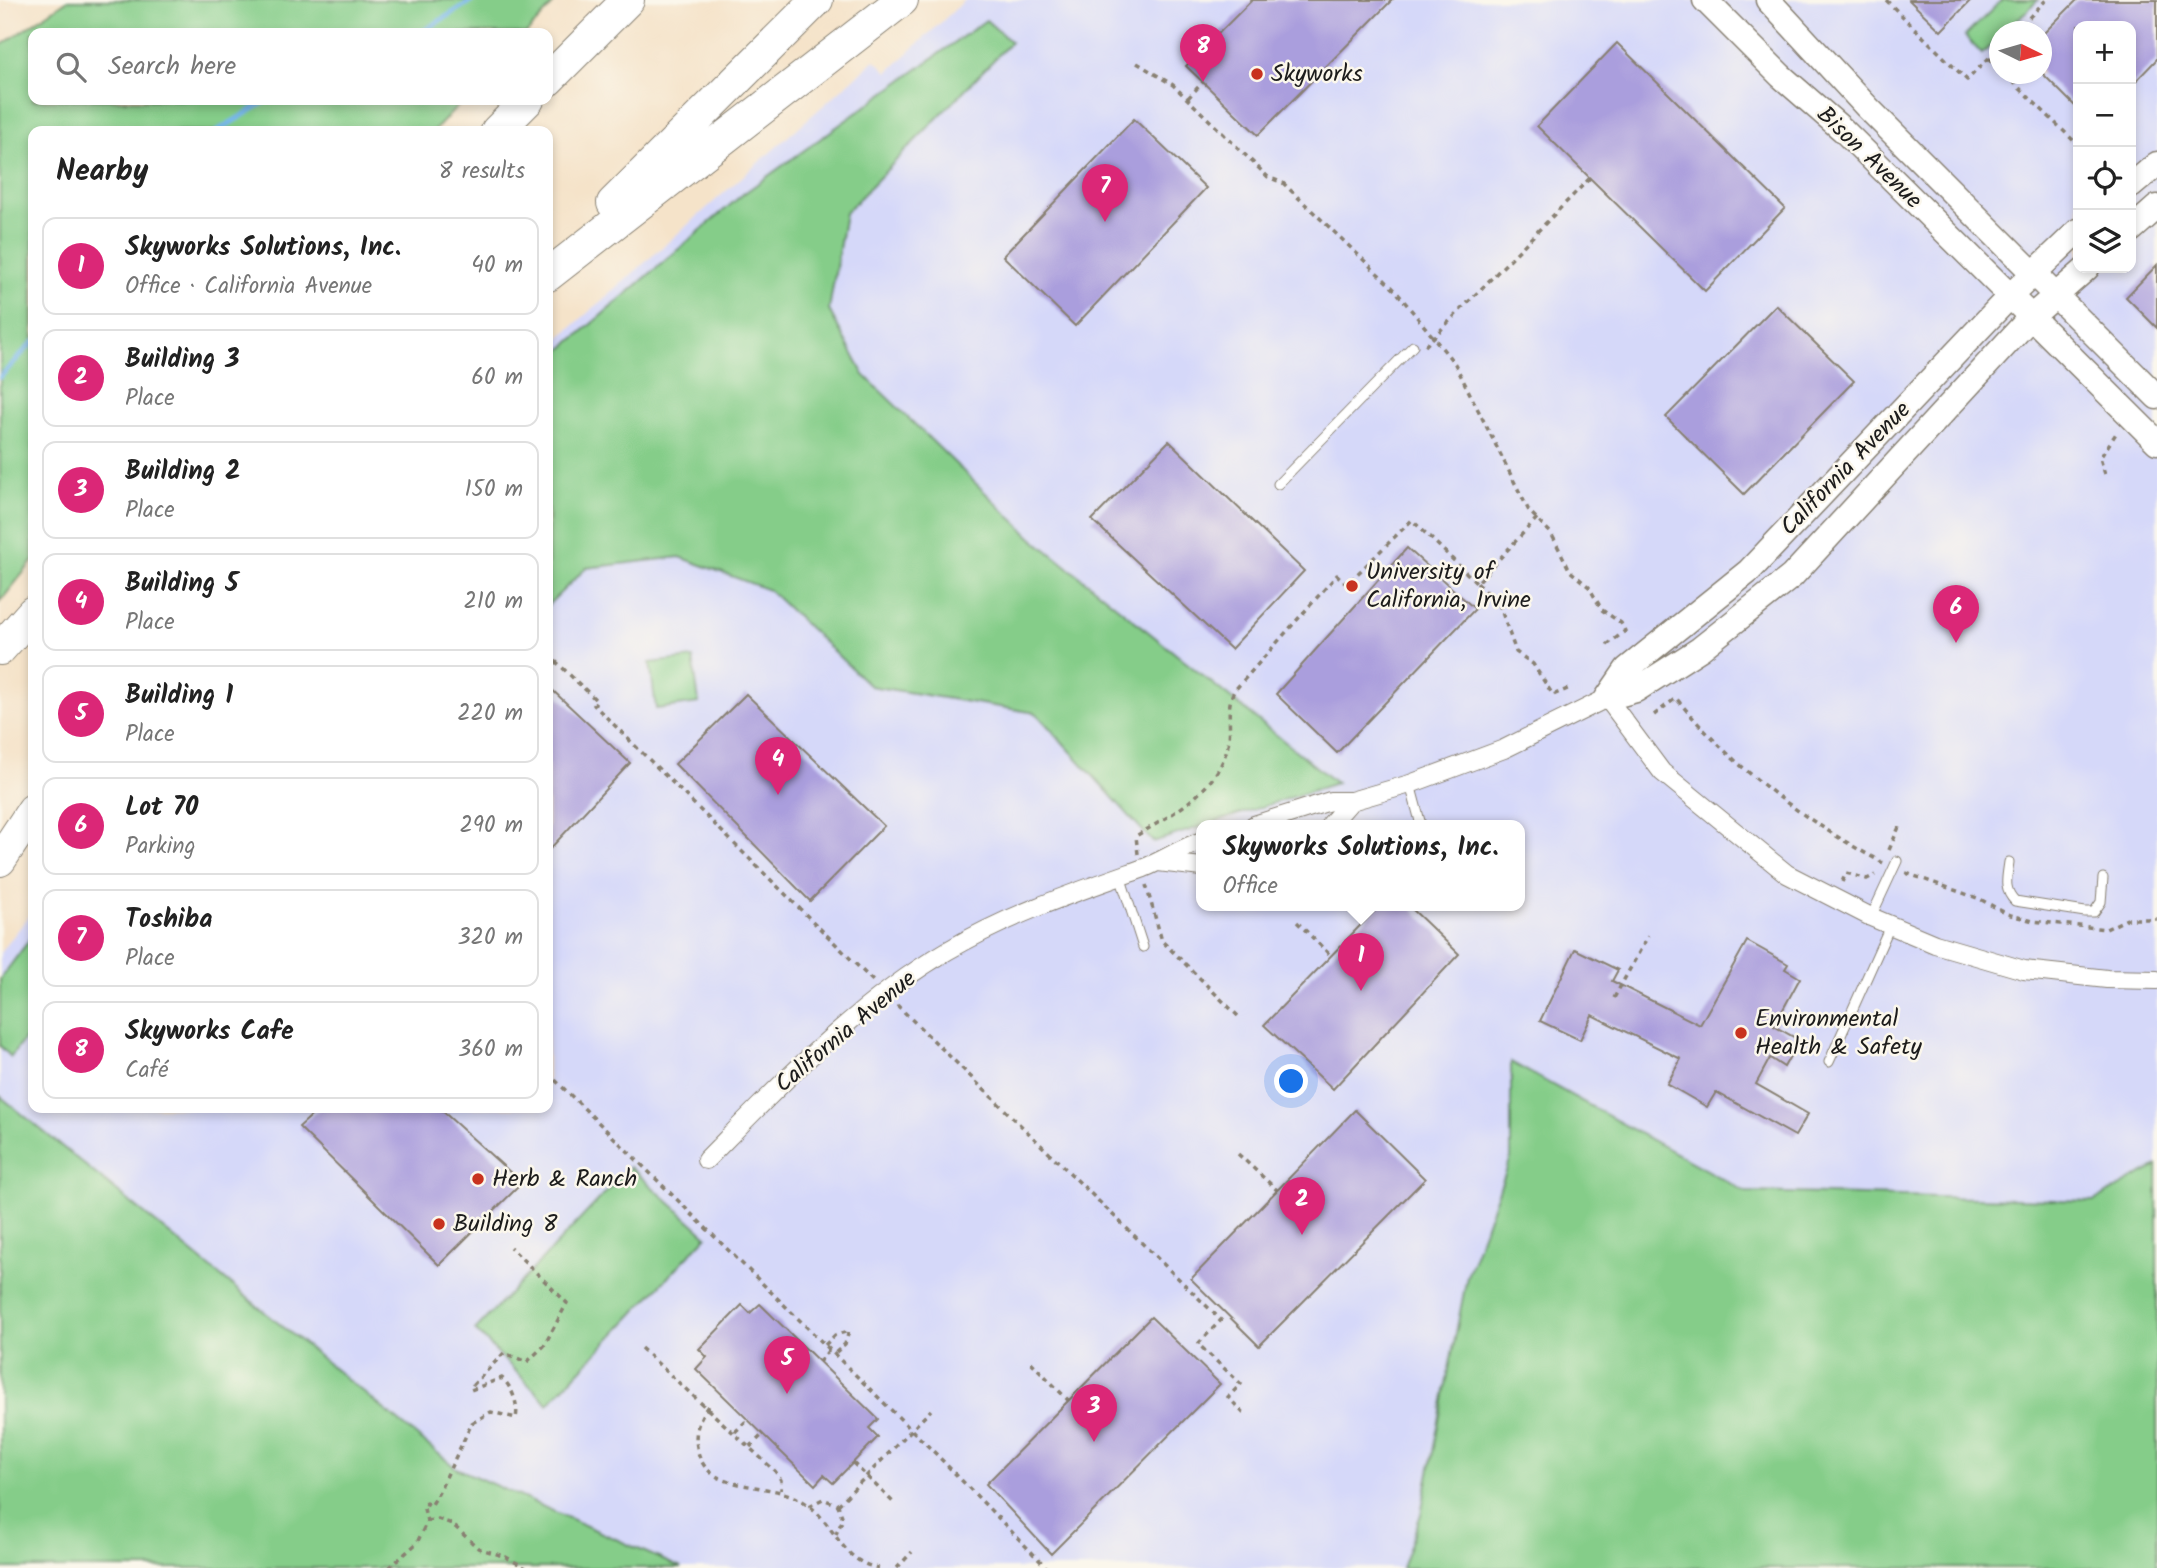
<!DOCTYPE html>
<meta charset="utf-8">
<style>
body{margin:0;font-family:Kalam,sans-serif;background:#f6f6f6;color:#222}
.controls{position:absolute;right:21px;top:21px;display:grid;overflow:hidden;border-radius:14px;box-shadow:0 4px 10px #0003}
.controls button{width:63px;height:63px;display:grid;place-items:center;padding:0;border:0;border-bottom:2px solid #e0e0e0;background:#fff;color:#222;font:35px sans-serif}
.compass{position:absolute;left:1989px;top:21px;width:63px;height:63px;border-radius:50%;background:#fff;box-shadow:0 4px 10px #0003;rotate:95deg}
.you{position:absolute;left:1292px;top:1082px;width:24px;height:24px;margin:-18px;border:5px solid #fff;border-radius:50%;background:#1a73e8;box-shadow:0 0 0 10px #1a73e833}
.badge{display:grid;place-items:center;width:46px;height:46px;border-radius:50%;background:#db2777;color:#fff;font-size:23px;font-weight:700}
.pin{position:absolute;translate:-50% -58px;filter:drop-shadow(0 2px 4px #0008)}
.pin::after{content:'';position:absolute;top:37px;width:24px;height:21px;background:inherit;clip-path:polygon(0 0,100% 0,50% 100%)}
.popup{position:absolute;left:1196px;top:820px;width:329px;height:91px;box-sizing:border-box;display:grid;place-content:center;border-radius:14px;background:#fff;filter:drop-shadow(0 2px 5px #0005);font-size:23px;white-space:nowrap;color:#767676}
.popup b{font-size:26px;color:#222}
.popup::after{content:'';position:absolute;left:50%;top:100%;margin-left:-14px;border:14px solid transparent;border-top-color:#fff}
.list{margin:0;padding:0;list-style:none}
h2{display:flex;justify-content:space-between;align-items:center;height:91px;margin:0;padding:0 28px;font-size:30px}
h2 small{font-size:23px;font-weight:400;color:#767676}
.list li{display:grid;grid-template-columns:46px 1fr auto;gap:21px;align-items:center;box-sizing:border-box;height:98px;margin:0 14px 14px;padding:0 14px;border:2px solid #e0e0e0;border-radius:14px}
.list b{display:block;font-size:26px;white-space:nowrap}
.list p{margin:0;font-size:23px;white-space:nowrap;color:#767676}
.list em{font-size:23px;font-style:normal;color:#767676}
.icon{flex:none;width:38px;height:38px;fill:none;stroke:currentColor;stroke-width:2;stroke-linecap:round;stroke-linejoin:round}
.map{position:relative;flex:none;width:2157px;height:1568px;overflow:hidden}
.search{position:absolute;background:#fff;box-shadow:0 4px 10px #0003;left:28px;top:28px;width:525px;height:77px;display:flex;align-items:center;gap:18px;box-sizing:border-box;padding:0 24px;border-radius:14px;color:#767676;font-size:26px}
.panel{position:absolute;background:#fff;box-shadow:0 4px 10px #0003;left:28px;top:126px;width:525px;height:987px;border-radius:14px}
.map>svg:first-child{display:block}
.built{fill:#d5d8f9;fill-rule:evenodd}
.green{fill:#85cd89;stroke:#507452;stroke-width:2}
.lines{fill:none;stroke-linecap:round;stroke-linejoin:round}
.stream{stroke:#78b7eb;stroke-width:5}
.building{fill:#aa9edd}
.lane-casing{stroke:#888072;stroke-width:11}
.street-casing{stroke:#888072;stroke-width:20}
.secondary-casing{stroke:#888072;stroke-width:27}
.highway-casing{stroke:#888072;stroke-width:34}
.path{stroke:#888072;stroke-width:3.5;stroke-dasharray:5 5;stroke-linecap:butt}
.lane{stroke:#fff;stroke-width:9}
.street{stroke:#fff;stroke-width:18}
.secondary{stroke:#fff;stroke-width:24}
.highway{stroke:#fff;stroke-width:32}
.poi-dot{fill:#c8321e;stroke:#fbf7ec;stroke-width:2.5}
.labels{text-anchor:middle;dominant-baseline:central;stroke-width:5;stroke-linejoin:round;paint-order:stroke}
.poi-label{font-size:24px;fill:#1c1c1c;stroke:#fbf7ec;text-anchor:start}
.street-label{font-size:24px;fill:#1c1c1c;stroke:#fbf7ec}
</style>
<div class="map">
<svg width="2157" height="1568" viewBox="0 0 2157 1568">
<rect width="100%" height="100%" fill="#fbf7ec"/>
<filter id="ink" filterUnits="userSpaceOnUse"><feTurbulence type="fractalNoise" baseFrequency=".0143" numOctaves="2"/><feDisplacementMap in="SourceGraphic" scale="14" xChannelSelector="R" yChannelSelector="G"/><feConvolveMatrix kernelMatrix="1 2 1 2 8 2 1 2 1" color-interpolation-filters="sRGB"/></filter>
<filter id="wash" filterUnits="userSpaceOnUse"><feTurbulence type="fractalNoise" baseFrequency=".00686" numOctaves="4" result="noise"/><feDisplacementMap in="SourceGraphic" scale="28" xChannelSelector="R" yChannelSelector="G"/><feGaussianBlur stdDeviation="1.57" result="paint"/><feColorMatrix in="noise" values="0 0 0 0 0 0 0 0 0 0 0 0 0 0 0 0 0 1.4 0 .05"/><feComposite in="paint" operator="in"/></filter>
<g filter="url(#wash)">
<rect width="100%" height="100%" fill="#f5e3c9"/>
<path class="built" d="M 965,0 L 2157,0 L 2157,1568 L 0,1568 L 0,953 L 33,911 L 33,1108 L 548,1108 L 548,348 L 875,60 L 888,72 ZM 2078,26 L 2131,26 L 2131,268 L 2078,268 ZM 2000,32 L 2042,32 L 2042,74 L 2000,74 ZM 1202,825 L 1520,825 L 1520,905 L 1202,905 Z"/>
<path class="green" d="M 68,0 L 557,0 L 527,33 L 33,33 L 33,100 L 464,100 L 434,131 L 33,131 L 33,561 L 0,602 L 0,46 Z
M 2002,0 L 2038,0 L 2006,31 L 2000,32 L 1999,37 L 1982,54 L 1965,36 Z
M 986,20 L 1011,42 L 845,213 L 829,310 L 864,375 L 1032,538 L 1336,783 L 1153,842 L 1036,713 L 870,686 L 769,590 L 680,557 L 586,568 L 548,605 L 548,361 L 743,194 Z
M 693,658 L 699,703 L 656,709 L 650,663 Z
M 33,935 L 33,1027 L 11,1057 L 0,1046 L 0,979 Z
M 1511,1062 L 1746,1192 L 2094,1201 L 2157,1166 L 2157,1568 L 1402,1568 L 1421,1514 L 1467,1276 L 1511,1158 Z
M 0,1096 L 456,1468 L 681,1568 L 0,1568 Z
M 630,1167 L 707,1236 L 548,1404 L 475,1330 Z"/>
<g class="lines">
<path class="stream" d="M 420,33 L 473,0
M 217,131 L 268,100
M 0,377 L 33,342"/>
</g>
<g id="blocks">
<path class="building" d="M 1252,0 L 1392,0 L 1258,135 L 1186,66 Z
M 1909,0 L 1971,0 L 1941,31 Z
M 2077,0 L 2157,0 L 2157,59 L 2131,86 L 2131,26 L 2078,26 L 2078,109 L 2041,72 L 2041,36 Z
M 1617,43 L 1785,208 L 1705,291 L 1537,126 Z
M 1134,119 L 1206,188 L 1075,326 L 1003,256 Z
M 2157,265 L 2157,328 L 2126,297 Z
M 1776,305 L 1854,381 L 1744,494 L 1666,417 Z
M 1169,441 L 1304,571 L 1231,649 L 1092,520 Z
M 1407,548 L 1475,609 L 1337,753 L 1276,694 Z
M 548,686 L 630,763 L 548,851 Z
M 746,694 L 884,826 L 810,901 L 675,764 Z
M 1380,905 L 1408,905 L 1459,954 L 1333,1089 L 1264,1025 Z
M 1747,941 L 1788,964 L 1785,969 L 1800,978 L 1774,1026 L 1799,1040 L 1784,1067 L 1770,1058 L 1756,1084 L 1808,1114 L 1795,1136 L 1716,1092 L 1707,1107 L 1667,1084 L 1681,1059 L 1592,1015 L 1580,1040 L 1540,1021 L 1575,949 L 1618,970 L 1612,981 L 1700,1025 Z
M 320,1108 L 439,1108 L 522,1183 L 439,1265 L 299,1127 Z
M 1355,1110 L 1425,1179 L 1259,1346 L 1191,1279 Z
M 760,1304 L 878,1419 L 869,1428 L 878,1437 L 833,1483 L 824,1475 L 815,1485 L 696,1369 L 707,1357 L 699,1349 L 742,1305 L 750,1313 Z
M 1151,1317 L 1220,1384 L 1051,1554 L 986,1484 Z"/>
</g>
</g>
<g filter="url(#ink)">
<use href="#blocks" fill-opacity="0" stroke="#888072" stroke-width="2"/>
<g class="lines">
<g class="lane-casing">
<path id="lane" d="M 1278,484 L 1413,346
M 1410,784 L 1421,825
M 2009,862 C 2007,878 2003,889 2015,901 L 2085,912 L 2094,912 L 2101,902 L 2103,878
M 1120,876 L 1143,947
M 1871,917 L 1897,861
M 1829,1062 L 1890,926"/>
</g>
<g class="street-casing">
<path id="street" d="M 1254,825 L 1330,801 L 1351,801 L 1410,784 L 1504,749 L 1607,698 L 1662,772 L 1787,874 L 1871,917 L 1935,944 L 2024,970 L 2107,979 L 2157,980
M 1330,825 L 1351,801
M 1158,862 L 1202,867
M 706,1160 C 780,1085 855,1005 947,951 C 1010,914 1076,892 1144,868 C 1164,860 1181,848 1202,841"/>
</g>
<g class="secondary-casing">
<path id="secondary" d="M 1705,0 L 1781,76 L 1843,130 L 2157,442
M 1768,0 L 1867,107 L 2157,397
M 2131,186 L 2157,164
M 2131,230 L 2157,207
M 1607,698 L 1627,669 L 1749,571 L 2010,296 L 2078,231
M 1607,698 L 1636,690 L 1700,649 L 1792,576 L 2030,318 L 2087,268"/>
</g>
<g class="highway-casing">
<path id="highway" d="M 548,80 L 628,0
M 497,131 L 528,100
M 613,203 L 817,0
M 548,275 L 902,0
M 0,649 L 33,612
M 0,860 L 33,810"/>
</g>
<path class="path" d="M 1886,0 L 1967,80 L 2000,47
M 2015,32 L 2046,0
M 1989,58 L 2000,68
M 1137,63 L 1173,85 L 1268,177 L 1283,183 L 1395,290 L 1455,364 L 1529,511 L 1551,533 L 1570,571 L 1589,587 L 1602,610 L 1621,623 L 1625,631 L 1607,645
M 2005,74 L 2078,145
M 1188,98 L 1203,82
M 1425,346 L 1590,178
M 2105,474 L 2100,458 L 2117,432
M 1477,583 L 1499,604 L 1516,652 L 1533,664 L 1553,695 L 1570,688
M 548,654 L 597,701 L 594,705 L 874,982
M 1654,715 L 1676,698 C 1734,769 1802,819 1883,863
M 1889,850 L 1899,827
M 1138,854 L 1136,836 C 1174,813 1222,789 1229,739 C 1231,722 1226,706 1234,691 L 1337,575 L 1347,584 L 1412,520 L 1477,583 L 1537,518
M 1906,873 L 1980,899 L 2007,914 L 2033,921 L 2106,929 L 2127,919 L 2157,919
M 1842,882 L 1846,873 L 1867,879 L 1875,875
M 1146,885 L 1162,941 L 1241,1019
M 1297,922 L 1331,956
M 1614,998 L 1648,936
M 897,1005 L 1221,1320 L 1198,1344 L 1241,1384 L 1228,1397 L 1247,1417
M 548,1073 L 937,1455 L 1047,1568
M 1238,1154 L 1277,1190
M 825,1345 L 835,1335 L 849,1331 L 845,1344 L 834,1354
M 641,1348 L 775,1471 L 781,1480 L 781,1490
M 819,1362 L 829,1350
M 1031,1362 L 1068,1400
M 708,1406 C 699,1418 694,1432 697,1447 C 705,1497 767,1478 804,1502 C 836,1523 840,1562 879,1568
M 735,1432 L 748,1419
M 750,1447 L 763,1434
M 853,1463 L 893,1502
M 838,1505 L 931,1410
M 809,1506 L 823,1499 L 838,1505 L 843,1519 L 836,1534
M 427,1521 L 438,1519 L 452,1524 L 478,1548 L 506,1557 L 526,1568
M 389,1568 L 417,1543 L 427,1521 L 423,1505 L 426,1503 L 431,1506 L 437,1496 L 472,1423 L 491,1412 L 516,1418 C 519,1405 512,1387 502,1378 L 471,1390 L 473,1385 L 504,1353 L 527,1362 L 544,1346 L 567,1303 L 510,1247
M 897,1568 L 912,1552"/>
<use href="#lane" class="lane"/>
<use href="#street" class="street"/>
<use href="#secondary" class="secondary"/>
<use href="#highway" class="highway"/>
</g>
</g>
<g class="poi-dot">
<circle cx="1257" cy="74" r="7"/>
<circle cx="1352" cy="586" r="7"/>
<circle cx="1741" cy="1033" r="7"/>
<circle cx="478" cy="1179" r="7"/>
<circle cx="439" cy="1224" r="7"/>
</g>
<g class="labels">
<g class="poi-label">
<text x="1271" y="74">Skyworks</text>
<text x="1366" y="572">University of<tspan x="1366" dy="28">California, Irvine</tspan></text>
<text x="1755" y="1019">Environmental<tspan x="1755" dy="28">Health &amp; Safety</tspan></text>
<text x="492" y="1179">Herb &amp; Ranch</text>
<text x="453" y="1224">Building 8</text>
</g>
<g class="street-label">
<text transform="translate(1869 158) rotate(44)">Bison Avenue</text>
<text transform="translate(1846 469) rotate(-46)">California Avenue</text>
<text transform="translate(846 1032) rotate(-40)">California Avenue</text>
</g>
</g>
</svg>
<div class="controls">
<button>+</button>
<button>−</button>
<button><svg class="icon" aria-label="locate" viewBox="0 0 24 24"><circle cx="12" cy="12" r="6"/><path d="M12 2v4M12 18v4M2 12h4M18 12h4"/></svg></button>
<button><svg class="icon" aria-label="layers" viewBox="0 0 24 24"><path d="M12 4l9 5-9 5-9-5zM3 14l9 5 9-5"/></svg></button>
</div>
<svg class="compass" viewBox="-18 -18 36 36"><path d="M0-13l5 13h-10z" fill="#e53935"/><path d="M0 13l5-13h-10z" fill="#767676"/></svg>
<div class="you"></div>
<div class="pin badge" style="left:1361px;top:991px">1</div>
<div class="popup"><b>Skyworks Solutions, Inc.</b>Office</div>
<div class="pin badge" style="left:1302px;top:1235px">2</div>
<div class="pin badge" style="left:1094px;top:1442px">3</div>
<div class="pin badge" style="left:778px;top:795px">4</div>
<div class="pin badge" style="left:787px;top:1394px">5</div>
<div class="pin badge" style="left:1956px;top:643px">6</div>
<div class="pin badge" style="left:1105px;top:222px">7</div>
<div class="pin badge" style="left:1203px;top:82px">8</div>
<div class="search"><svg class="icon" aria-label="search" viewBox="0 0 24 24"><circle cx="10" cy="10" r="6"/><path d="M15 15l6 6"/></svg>Search here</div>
<section class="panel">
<h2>Nearby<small>8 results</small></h2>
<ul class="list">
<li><span class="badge">1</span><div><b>Skyworks Solutions, Inc.</b><p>Office · California Avenue</p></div><em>40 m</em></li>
<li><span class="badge">2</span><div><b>Building 3</b><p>Place</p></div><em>60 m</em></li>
<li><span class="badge">3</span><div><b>Building 2</b><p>Place</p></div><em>150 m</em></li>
<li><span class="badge">4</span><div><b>Building 5</b><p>Place</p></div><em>210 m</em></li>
<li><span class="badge">5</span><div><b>Building 1</b><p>Place</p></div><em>220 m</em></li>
<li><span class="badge">6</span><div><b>Lot 70</b><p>Parking</p></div><em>290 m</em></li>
<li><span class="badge">7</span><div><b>Toshiba</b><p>Place</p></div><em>320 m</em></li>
<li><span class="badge">8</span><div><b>Skyworks Cafe</b><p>Café</p></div><em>360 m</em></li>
</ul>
</section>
</div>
